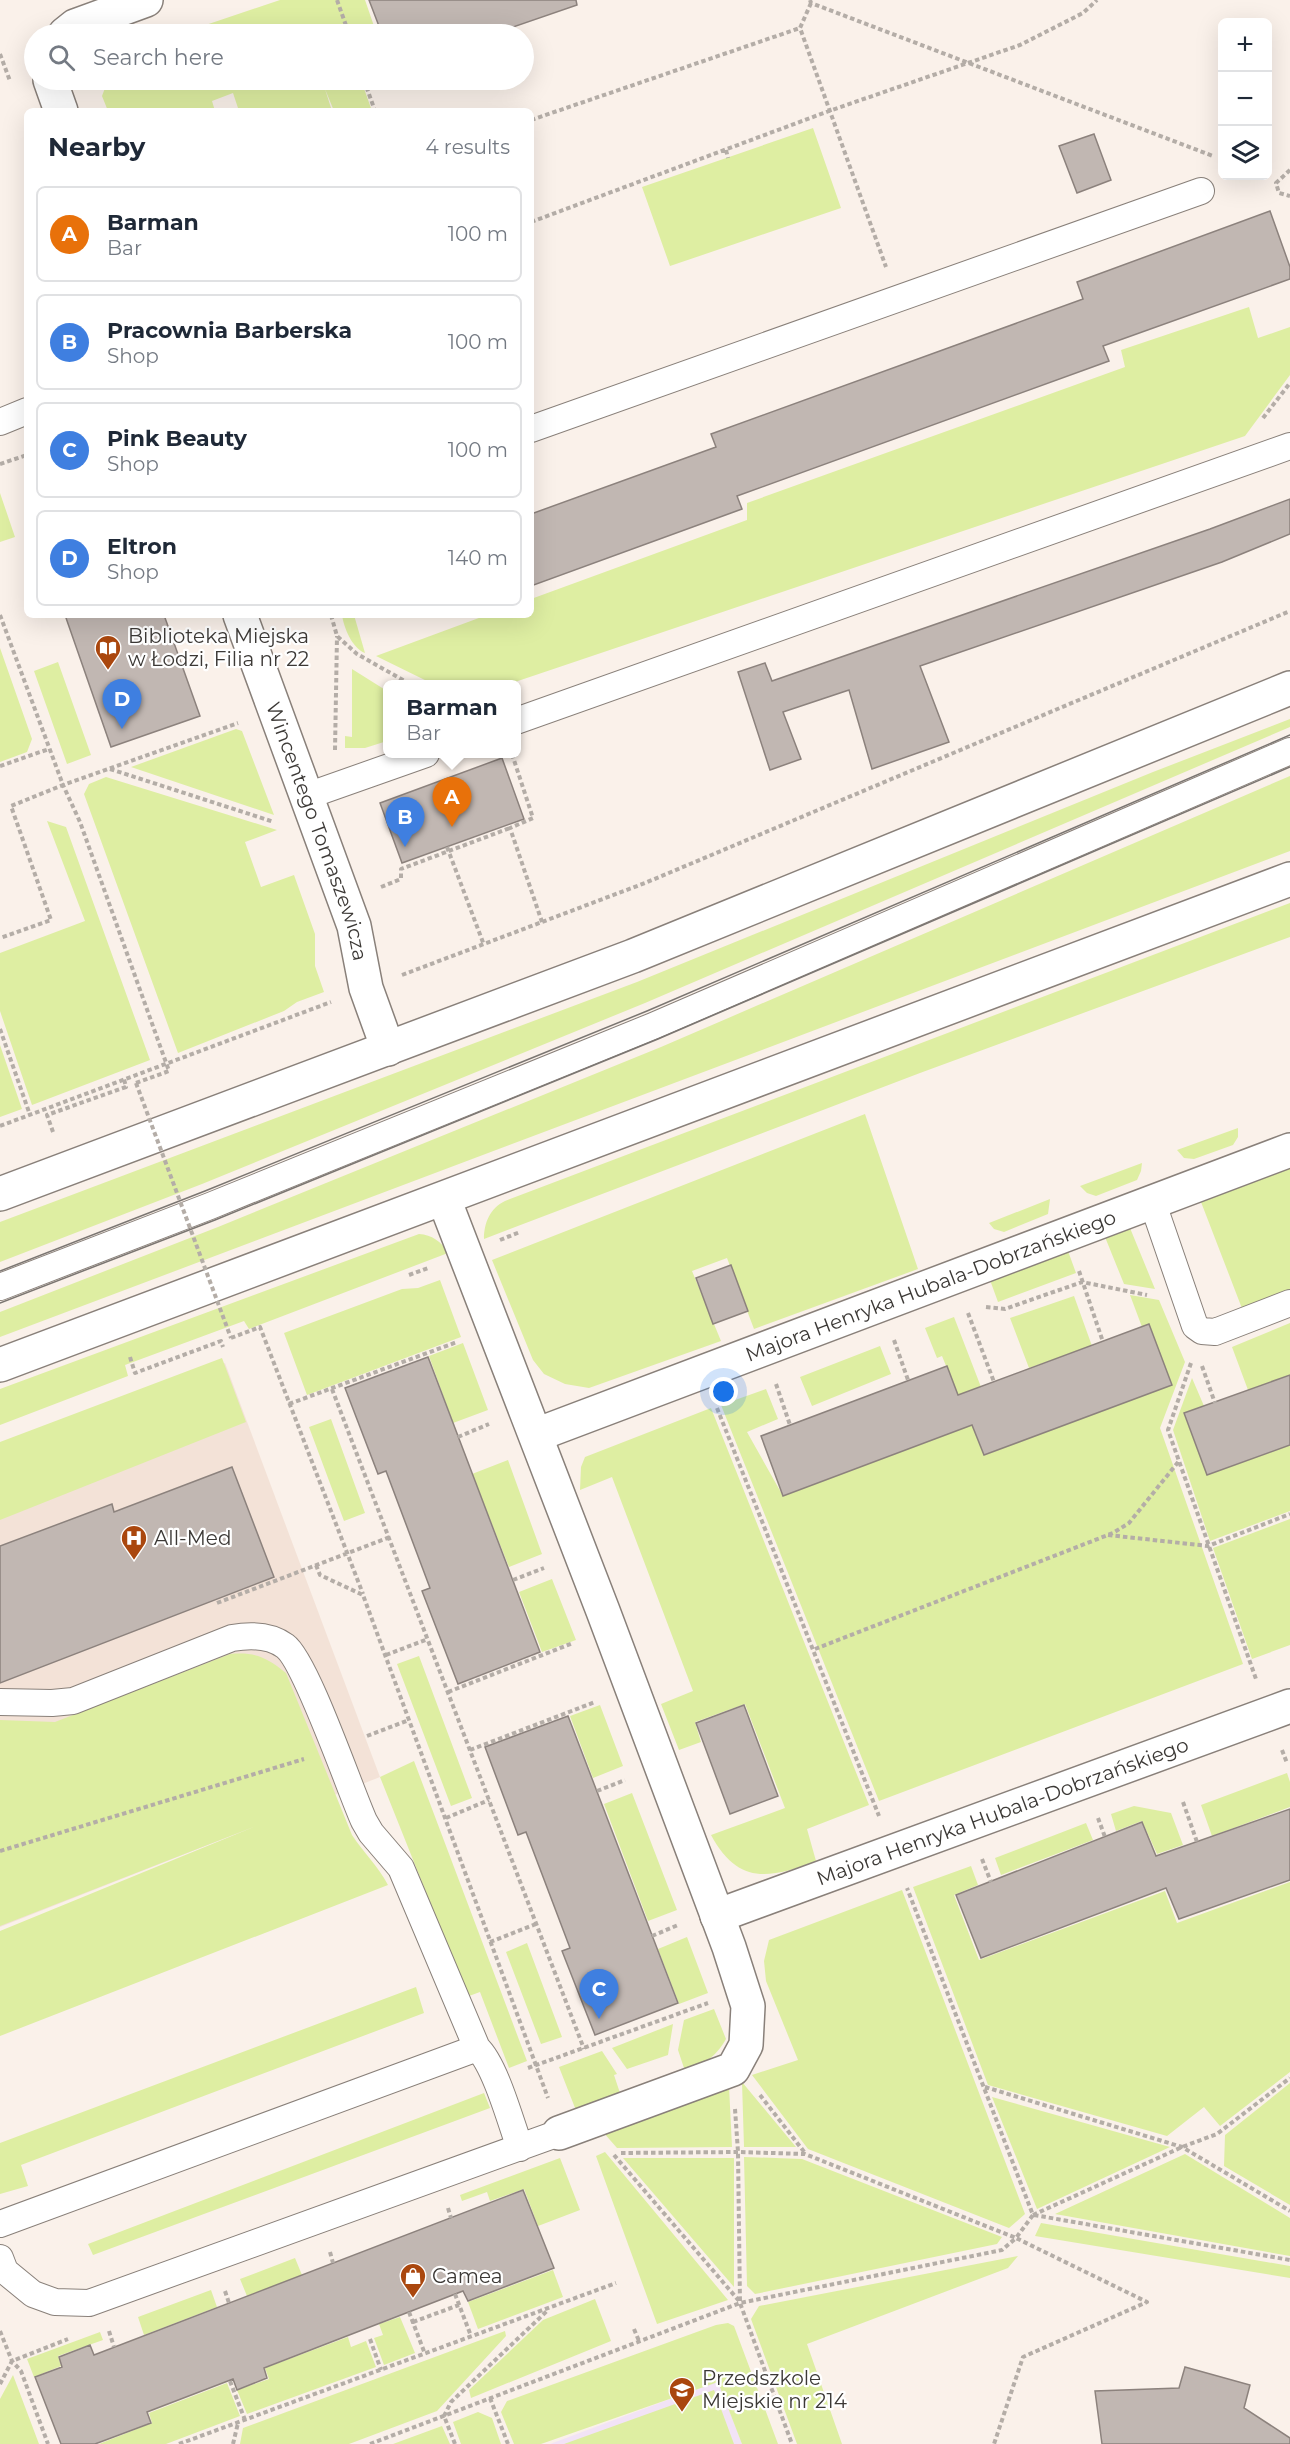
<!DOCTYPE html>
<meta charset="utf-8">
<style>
body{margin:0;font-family:Montserrat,sans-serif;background:#f2f2f3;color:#1f2937}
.controls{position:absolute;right:18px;top:18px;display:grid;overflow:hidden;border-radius:9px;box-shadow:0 6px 24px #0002}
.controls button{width:54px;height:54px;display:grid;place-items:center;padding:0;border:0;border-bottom:2px solid #e0e1e3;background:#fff;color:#1f2937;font:30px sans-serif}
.you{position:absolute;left:724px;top:1392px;width:21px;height:21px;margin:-15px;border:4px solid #fff;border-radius:50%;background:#1a73e8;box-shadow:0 0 0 9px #1a73e833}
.badge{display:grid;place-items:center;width:39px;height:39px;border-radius:50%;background:#aa470e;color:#fff;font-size:20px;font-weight:700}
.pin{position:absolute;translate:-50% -50px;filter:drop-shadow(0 2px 3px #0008)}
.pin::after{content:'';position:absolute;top:32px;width:21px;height:18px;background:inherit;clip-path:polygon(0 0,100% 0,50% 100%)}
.popup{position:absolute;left:383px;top:680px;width:138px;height:78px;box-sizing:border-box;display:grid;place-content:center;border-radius:9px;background:#fff;filter:drop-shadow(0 2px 4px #0005);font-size:20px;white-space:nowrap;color:#747a83}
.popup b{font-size:22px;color:#1f2937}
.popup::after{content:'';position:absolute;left:50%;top:100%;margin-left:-12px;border:12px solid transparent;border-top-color:#fff}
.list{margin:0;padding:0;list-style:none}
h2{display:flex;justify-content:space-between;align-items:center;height:78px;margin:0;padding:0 24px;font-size:26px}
h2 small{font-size:20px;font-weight:400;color:#747a83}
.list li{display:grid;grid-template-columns:39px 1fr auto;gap:18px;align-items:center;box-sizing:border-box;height:96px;margin:0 12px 12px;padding:0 12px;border:2px solid #e0e1e3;border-radius:9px}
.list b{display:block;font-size:22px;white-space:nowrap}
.list p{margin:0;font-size:20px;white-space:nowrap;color:#747a83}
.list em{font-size:20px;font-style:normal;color:#747a83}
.icon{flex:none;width:33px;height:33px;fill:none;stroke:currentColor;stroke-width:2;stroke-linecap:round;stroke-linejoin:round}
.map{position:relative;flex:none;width:1290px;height:2444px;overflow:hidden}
.search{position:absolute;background:#fff;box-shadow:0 6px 24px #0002;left:24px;top:24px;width:510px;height:66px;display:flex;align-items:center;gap:15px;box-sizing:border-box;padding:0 21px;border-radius:33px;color:#747a83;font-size:22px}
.panel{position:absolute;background:#fff;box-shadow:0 6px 24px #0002;left:24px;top:108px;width:510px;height:510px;border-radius:9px}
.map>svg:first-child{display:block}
.built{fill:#f3e2d7}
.education{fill:#f2e3f6}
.green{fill:#deeea2}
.building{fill:#c1b7b2;stroke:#8c827d;stroke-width:1.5}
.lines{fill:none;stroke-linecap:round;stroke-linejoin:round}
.lane-casing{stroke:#89807a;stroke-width:28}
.street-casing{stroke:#89807a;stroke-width:36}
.secondary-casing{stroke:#89807a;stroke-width:36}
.path{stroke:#b4ada7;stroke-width:4;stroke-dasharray:4.5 3;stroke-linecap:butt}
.lane{stroke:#fff;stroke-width:26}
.street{stroke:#fff;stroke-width:33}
.secondary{stroke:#fff;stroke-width:33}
.tram{stroke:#7b7672;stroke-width:1.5}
.path-bridge{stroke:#b4ada7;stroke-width:4;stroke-dasharray:4.5 3;stroke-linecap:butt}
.labels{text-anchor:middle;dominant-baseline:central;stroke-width:4.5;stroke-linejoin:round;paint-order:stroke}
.poi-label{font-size:20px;fill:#3c3936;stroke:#fff;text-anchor:start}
.street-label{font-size:20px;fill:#3c3936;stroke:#fff}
</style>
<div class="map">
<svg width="1290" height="2444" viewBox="0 0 1290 2444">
<rect width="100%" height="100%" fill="#faf1ea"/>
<path class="built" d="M 225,1363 L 380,1777 L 0,1927 L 0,1446 Z"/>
<path class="education" d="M 718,2381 L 742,2444 L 550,2444 Z"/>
<path class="green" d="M 280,0 L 365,0 L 375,29 L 361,34 L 179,34 Z
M 108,80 L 361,80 L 372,111 L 334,111 L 325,89 L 332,111 L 239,111 L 233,93 L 212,101 L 215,111 L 108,111 L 102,96 Z
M 813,128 L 841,208 L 670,266 L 642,187 Z
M 1249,307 L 1258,338 L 1290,327 L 1290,375 L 1245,436 L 509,684 L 433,684 L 376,656 L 487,615 L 531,615 L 531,599 L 747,520 L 747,503 L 1125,367 L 1121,350 Z
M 0,493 L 15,537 L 0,542 Z
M 342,615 L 354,615 L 365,653 C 352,648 344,628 342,615 Z
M 0,648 L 32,739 L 27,752 L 0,762 Z
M 58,662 L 91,755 L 67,764 L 34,671 Z
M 352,669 L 387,691 L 387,741 L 365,748 L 345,748 L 345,736 L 352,737 Z
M 1290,719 L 1290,727 L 645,1003 L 202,1184 L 0,1262 L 0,1222 L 637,982 L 1153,772 Z
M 236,729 L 242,731 L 274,815 L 131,767 Z
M 1290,776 L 1290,851 L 0,1337 L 0,1312 L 218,1227 L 661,1047 Z
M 106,777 L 277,830 L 245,842 L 261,887 L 294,875 L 315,934 L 315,966 L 324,992 L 297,1002 L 284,1011 L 178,1053 L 84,794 L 89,784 Z
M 47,821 L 66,827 L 150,1060 L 32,1105 L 0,1011 L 0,953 L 85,921 Z
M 1290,903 L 1290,937 L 920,1073 L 484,1239 C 484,1223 490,1208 505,1201 Z
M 0,1045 L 22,1109 L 0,1117 Z
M 865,1114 L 918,1269 L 754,1329 L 727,1258 L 692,1271 L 721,1341 L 589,1388 L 565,1384 L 544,1374 L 533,1360 L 492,1260 Z
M 1238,1128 L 1238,1137 L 1233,1145 L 1194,1159 L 1184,1158 L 1177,1150 Z
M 1142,1163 L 1141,1171 L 1137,1180 L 1096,1196 L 1087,1193 L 1080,1186 Z
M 1290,1168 L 1290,1293 L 1243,1311 L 1201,1202 Z
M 1050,1199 L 1048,1214 L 1004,1232 L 994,1229 L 989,1223 Z
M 1130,1228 L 1155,1289 L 1124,1284 L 1105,1237 Z
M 419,1234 C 432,1235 441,1241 448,1253 L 249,1329 L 244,1321 L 125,1365 L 128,1376 L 0,1425 L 0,1389 Z
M 1068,1251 L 1076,1273 L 998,1302 L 990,1280 Z
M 440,1280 L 461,1337 L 307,1395 L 284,1333 L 402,1289 L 418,1288 Z
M 1130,1295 L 1159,1300 L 1185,1362 L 1160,1428 L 1243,1664 L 879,1801 L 721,1405 L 766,1389 L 778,1419 L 747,1432 L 783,1496 L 972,1425 L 985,1455 L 1171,1385 L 1149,1324 L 1142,1327 Z
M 1074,1296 L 1092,1346 L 1029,1368 L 1010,1318 Z
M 954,1317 L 981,1387 L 958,1395 L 942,1356 L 937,1358 L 925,1328 Z
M 1290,1323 L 1290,1375 L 1248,1390 L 1232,1347 Z
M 463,1343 L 488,1410 L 453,1423 L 429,1356 Z
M 880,1346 L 891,1374 L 812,1406 L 800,1377 Z
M 222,1358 L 246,1422 L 0,1520 L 0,1442 Z
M 1192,1378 L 1204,1406 L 1184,1414 L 1207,1475 L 1290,1445 L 1290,1511 L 1210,1541 L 1173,1430 Z
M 711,1408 L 869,1805 L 807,1829 L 816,1861 C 769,1879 738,1885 711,1835 L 785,1808 L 745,1704 L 695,1722 L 701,1742 L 679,1750 L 661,1704 L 693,1691 L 612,1477 L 580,1490 L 581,1467 L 585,1457 Z
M 331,1419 L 365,1513 L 344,1521 L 309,1427 Z
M 508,1460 L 542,1554 L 509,1567 L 472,1474 Z
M 1290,1519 L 1290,1645 L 1252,1659 L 1213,1548 Z
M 552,1579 L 576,1640 L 542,1652 L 519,1592 Z
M 230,1654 C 256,1652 266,1657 286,1673 L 352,1835 C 363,1852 378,1866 388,1885 L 0,2036 L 0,1931 L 261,1824 L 0,1926 L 0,1720 L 55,1722 Z
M 419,1656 L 472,1798 L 451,1806 L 397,1664 Z
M 600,1705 L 623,1766 L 593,1778 L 570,1716 Z
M 414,1761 L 527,2061 L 509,2068 L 480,1992 L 469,1996 L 457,1970 L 380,1777 Z
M 1287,1773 L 1290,1782 L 1290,1807 L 1212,1836 L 1201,1805 Z
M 632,1793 L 677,1910 L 648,1921 L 604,1804 Z
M 1134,1806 L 1171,1813 L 1183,1845 L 1157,1854 L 1142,1821 L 1116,1831 L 1111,1814 Z
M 1086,1823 L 1093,1840 L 1001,1875 L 995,1858 Z
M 971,1866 L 978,1885 L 954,1895 L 979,1960 L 1165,1891 L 1177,1923 L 1290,1882 L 1290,2072 L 1220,2126 L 1204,2107 L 1167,2136 L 988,2085 L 913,1887 Z
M 902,1890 L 1025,2214 L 1009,2228 L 808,2149 L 752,2075 L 798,2060 L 766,1981 L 764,1961 L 769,1940 Z
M 687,1937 L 708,1993 L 679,2004 L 658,1949 Z
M 527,1943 L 562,2037 L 541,2044 L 506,1952 Z
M 416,1987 L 424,2013 L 21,2165 L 28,2186 L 0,2194 L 0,2143 Z
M 714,2009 L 726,2039 C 716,2057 704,2064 685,2071 L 678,2050 L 684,2020 Z
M 673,2024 L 668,2055 L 627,2069 L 612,2048 Z
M 602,2051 L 617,2074 L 614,2075 L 621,2096 L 577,2113 L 559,2067 Z
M 742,2082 L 796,2147 L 744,2147 Z
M 1290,2083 L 1290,2205 L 1224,2166 L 1225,2135 Z
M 729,2086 L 732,2147 L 617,2148 L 603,2132 Z
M 484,2093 L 490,2108 L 93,2255 L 88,2244 Z
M 992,2097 L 1170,2147 L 1037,2209 Z
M 605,2152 L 728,2300 L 657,2324 L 596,2156 Z
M 1185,2154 L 1290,2218 L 1290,2256 L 1055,2214 Z
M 744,2157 L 802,2159 L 1002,2237 L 997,2244 L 755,2294 L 747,2286 Z
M 560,2158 L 580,2210 L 538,2226 L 524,2189 L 490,2201 L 487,2192 L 462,2201 L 460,2195 Z
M 623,2158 L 734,2158 L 734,2288 L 734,2287 Z
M 1041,2223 L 1290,2266 L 1290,2278 L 1035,2236 Z
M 1018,2256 L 1008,2268 L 807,2344 L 842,2444 L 797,2444 L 751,2319 L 759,2306 Z
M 295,2258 L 302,2275 L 247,2296 L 240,2279 Z
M 553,2270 L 563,2297 L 478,2329 L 468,2302 Z
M 211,2290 L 217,2307 L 144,2335 L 138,2317 Z
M 595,2299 L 611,2341 L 471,2398 L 469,2390 L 543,2320 Z
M 400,2317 L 415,2353 L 384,2365 L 374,2338 L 383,2335 L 379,2324 Z
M 728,2323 L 734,2326 L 778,2444 L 742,2444 L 718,2382 L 541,2444 L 514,2444 L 501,2412 L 507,2401 L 716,2325 Z
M 505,2331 L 506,2336 L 437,2411 L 349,2444 L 240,2444 L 243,2428 Z
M 100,2332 L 103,2340 L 58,2356 L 61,2366 L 34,2377 L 27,2359 Z
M 348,2337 L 351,2347 L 366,2341 L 376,2367 L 247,2414 L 237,2390 L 269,2379 L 265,2368 Z
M 13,2375 L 39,2444 L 0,2444 L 0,2399 Z
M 227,2383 L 240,2416 L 166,2444 L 99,2444 L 152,2423 L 149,2413 Z
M 714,2390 L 734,2444 L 564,2444 Z
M 478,2412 L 492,2418 L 501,2444 L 461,2444 L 453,2422 Z
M 442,2426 L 450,2444 L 393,2444 Z"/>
<path class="building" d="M 369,0 L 576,0 L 577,5 L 493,34 L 382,34 Z
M 1094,134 L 1111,180 L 1077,193 L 1059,146 Z
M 1270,211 L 1290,267 L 1290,279 L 1103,346 L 1109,361 L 737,496 L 742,509 L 531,586 L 531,514 L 716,447 L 711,434 L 1083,299 L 1077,282 Z
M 1290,499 L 1290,534 L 1222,562 L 920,666 L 949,742 L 872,769 L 849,690 L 783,712 L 801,759 L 770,770 L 738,672 L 765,663 L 772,681 L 1210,529 Z
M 65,615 L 164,615 L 200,716 L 111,747 Z
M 502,758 L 524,819 L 402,863 L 380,803 Z
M 731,1265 L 748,1311 L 713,1324 L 696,1278 Z
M 1149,1324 L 1172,1385 L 984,1455 L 972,1425 L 783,1496 L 761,1436 L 947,1366 L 958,1395 Z
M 428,1357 L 540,1652 L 458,1684 L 422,1591 L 430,1588 L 386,1471 L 378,1474 L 345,1388 Z
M 1290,1375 L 1290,1445 L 1207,1475 L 1184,1413 Z
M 232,1467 L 274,1577 L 0,1683 L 0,1546 L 112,1504 L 114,1512 Z
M 744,1705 L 778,1796 L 730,1814 L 696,1723 Z
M 568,1716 L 678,2003 L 595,2035 L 562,1951 L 570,1948 L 526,1832 L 518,1835 L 485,1747 Z
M 1290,1809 L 1290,1880 L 1179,1919 L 1166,1888 L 981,1958 L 956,1895 L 1142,1822 L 1156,1856 Z
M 523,2190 L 554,2268 L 468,2301 L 463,2291 L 264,2368 L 267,2378 L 237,2390 L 233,2379 L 147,2412 L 151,2423 L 95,2444 L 61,2444 L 35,2377 L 62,2367 L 59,2357 L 90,2345 L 94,2355 Z
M 1185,2367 L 1250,2385 L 1244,2408 L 1290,2438 L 1290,2444 L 1102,2444 L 1095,2391 L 1179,2388 Z"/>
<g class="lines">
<g class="lane-casing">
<path id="lane" d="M 0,422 L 27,411
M 531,429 L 1201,191
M 516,721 L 1290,446
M 307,796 L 426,754
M 1152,1201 L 1195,1326 L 1202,1331 L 1215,1332 L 1290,1303
M 0,1287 L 210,1206 L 653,1026 L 1290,751
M 0,1702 L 52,1703 L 73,1701 L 232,1638 C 249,1635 270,1635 285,1646 C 306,1661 350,1790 364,1821 L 371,1833 L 401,1868 L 477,2048
M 0,2224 L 477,2048 C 495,2064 511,2123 520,2148
M 0,2258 L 5,2271 L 33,2294 L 55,2302 L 89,2303 L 559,2133"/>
</g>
<g class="street-casing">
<g id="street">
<path d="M 65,34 L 75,26 L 146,0"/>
<path d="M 50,80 L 61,111"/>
<path id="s1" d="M 240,615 L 354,926 L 366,988 L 388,1049"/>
<path d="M 444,1199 L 603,1611 L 729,1947 L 748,2006 L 746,2045 L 733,2069 L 559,2133"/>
<path id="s2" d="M 536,1435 L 1290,1150"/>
<path id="s3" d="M 717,1916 L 1290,1706"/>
</g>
</g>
<g class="secondary-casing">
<path id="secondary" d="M 0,1194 L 633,956 L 1290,688
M 0,1365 L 1290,879"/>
</g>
<path class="path" d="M 337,0 L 349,34
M 810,0 L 811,3 L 1213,156
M 811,3 L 800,28 L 886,267
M 0,54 L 10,81
M 364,80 L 375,111
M 531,120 L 800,28
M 726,150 L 728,158
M 1290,170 L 1276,183 L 1279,193 L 1290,196
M 531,222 L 829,111 L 1020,45 L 1083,13 L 1097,0
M 1263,418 L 1290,383
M 0,464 L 27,455
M 0,615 L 63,785 L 11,806 L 51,920 L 0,938
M 331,615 L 337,636 L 357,654 L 410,684
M 335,750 L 337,636
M 512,754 L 533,818 L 510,828 L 542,922
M 0,766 L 49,749
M 110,769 L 274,822
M 447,847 L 484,945
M 381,887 L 401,879 L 401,869 L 510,828
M 402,975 L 645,883 L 1290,611
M 0,1029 L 30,1115
M 136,1083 L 169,1071 L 80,822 L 63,785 L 238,723
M 0,1126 L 331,1002
M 53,1132 L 47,1115 L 126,1087 L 124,1079
M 500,1240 L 520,1232
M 1079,1271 L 1103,1342
M 409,1275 L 428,1268
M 986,1307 L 1005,1309 L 1082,1282 L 1147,1295
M 968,1313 L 994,1382
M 231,1338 L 260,1327 L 363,1594
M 894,1340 L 908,1380
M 130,1357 L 135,1373 L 221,1341 L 223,1347
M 1191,1363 L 1168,1430 L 1256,1679
M 1202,1366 L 1215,1403
M 776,1384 L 790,1425
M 332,1389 L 584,2049
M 289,1404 L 457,1342
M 717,1408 L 879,1816
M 458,1437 L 489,1424
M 1108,1535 L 1208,1546 L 1290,1514
M 316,1565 L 320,1575 L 363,1595 L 548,2098
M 513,1580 L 544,1568
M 217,1603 L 390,1537
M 815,1649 L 1113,1533 L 1129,1523 L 1179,1461
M 386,1655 L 428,1639
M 448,1692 L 573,1643
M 367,1736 L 409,1720
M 470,1750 L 595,1702
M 1282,1750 L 1287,1763
M 597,1791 L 625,1780
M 1183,1802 L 1197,1842
M 446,1818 L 489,1800
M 1098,1818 L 1105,1837
M 0,1851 L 304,1759
M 982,1859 L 991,1882
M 652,1936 L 678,1925
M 490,1942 L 536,1924
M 528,2068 L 708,2003
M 985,2087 L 1182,2147 L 1290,2211
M 760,2095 L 805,2153
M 735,2109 L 738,2152 L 740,2303 L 792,2444
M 621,2153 L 738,2152 L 805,2154 L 1016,2238 L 1033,2215 L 907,1888
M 614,2155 L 740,2302
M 448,2208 L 451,2218
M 1033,2215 L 1182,2147 L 1217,2134 L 1290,2078
M 1034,2215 L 1290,2260
M 330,2252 L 333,2263
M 225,2291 L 229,2303
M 455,2294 L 471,2336
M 409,2312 L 425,2354
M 413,2322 L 459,2305
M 634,2329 L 639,2341
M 0,2331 L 12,2361 L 21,2371 L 48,2444
M 109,2331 L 114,2347
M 370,2339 L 381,2370
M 230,2381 L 245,2420
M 0,2384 L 12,2361 L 68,2339
M 490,2398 L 508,2444
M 179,2444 L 616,2283
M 233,2444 L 238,2423
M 370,2444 L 740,2303 L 1002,2250 L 1016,2238 L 1147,2302 L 1023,2357 L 994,2444
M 455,2444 L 444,2416 L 451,2402 L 548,2310"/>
<use href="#lane" class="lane"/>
<use href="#street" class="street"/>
<use href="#secondary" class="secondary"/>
<path class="tram" d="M 0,1271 L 205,1191 L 647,1011 L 1290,735
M 0,1303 L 215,1220 L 658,1039 L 1290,767"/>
<path class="path-bridge" d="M 136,1083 L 231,1338"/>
</g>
<defs>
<g id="library-pin" transform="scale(1.35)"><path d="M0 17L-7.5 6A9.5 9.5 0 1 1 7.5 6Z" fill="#aa470e" stroke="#fff"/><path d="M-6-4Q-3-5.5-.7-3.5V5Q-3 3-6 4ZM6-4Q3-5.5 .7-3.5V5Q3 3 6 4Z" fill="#fff"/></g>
<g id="hospital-pin" transform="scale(1.35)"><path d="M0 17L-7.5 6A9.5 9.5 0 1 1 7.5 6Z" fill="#aa470e" stroke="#fff"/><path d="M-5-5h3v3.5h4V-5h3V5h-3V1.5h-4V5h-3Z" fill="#fff"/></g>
<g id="shop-pin" transform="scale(1.35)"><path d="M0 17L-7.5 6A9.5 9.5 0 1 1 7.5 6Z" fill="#aa470e" stroke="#fff"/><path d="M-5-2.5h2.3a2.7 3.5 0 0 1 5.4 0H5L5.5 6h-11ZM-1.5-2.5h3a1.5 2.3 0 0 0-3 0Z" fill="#fff"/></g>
<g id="school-pin" transform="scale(1.35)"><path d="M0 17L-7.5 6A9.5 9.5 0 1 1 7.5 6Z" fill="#aa470e" stroke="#fff"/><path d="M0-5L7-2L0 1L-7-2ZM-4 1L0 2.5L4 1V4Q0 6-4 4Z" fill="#fff"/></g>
</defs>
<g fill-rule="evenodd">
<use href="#library-pin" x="108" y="648"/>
<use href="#hospital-pin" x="134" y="1538"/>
<use href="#shop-pin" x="413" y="2276"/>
<use href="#school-pin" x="682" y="2390"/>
</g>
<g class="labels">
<g class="poi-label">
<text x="128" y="636">Biblioteka Miejska<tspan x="128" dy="23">w Łodzi, Filia nr 22</tspan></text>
<text x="154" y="1538">All-Med</text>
<text x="432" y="2276">Camea</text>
<text x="702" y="2378">Przedszkole<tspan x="702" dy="23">Miejskie nr 214</tspan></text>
</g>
<g class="street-label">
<text stroke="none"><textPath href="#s1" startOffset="230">Wincentego Tomaszewicza</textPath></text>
<text stroke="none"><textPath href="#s2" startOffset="422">Majora Henryka Hubala-Dobrzańskiego</textPath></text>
<text stroke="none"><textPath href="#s3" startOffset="304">Majora Henryka Hubala-Dobrzańskiego</textPath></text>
</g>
</g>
</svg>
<div class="controls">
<button>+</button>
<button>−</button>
<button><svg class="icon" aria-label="layers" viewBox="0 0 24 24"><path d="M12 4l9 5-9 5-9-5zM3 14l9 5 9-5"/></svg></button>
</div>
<div class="you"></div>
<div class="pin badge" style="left:452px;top:827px;background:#e8710a">A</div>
<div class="popup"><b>Barman</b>Bar</div>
<div class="pin badge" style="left:405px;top:847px;background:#3f7fe0">B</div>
<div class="pin badge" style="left:599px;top:2019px;background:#3f7fe0">C</div>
<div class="pin badge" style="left:122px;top:729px;background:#3f7fe0">D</div>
<div class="search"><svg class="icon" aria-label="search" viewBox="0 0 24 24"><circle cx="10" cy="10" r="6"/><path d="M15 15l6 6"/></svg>Search here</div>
<section class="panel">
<h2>Nearby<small>4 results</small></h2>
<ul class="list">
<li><span class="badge" style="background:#e8710a">A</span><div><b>Barman</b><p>Bar</p></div><em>100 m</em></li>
<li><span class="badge" style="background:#3f7fe0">B</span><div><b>Pracownia Barberska</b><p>Shop</p></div><em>100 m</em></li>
<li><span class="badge" style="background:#3f7fe0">C</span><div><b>Pink Beauty</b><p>Shop</p></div><em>100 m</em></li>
<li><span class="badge" style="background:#3f7fe0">D</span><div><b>Eltron</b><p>Shop</p></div><em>140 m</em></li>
</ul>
</section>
</div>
